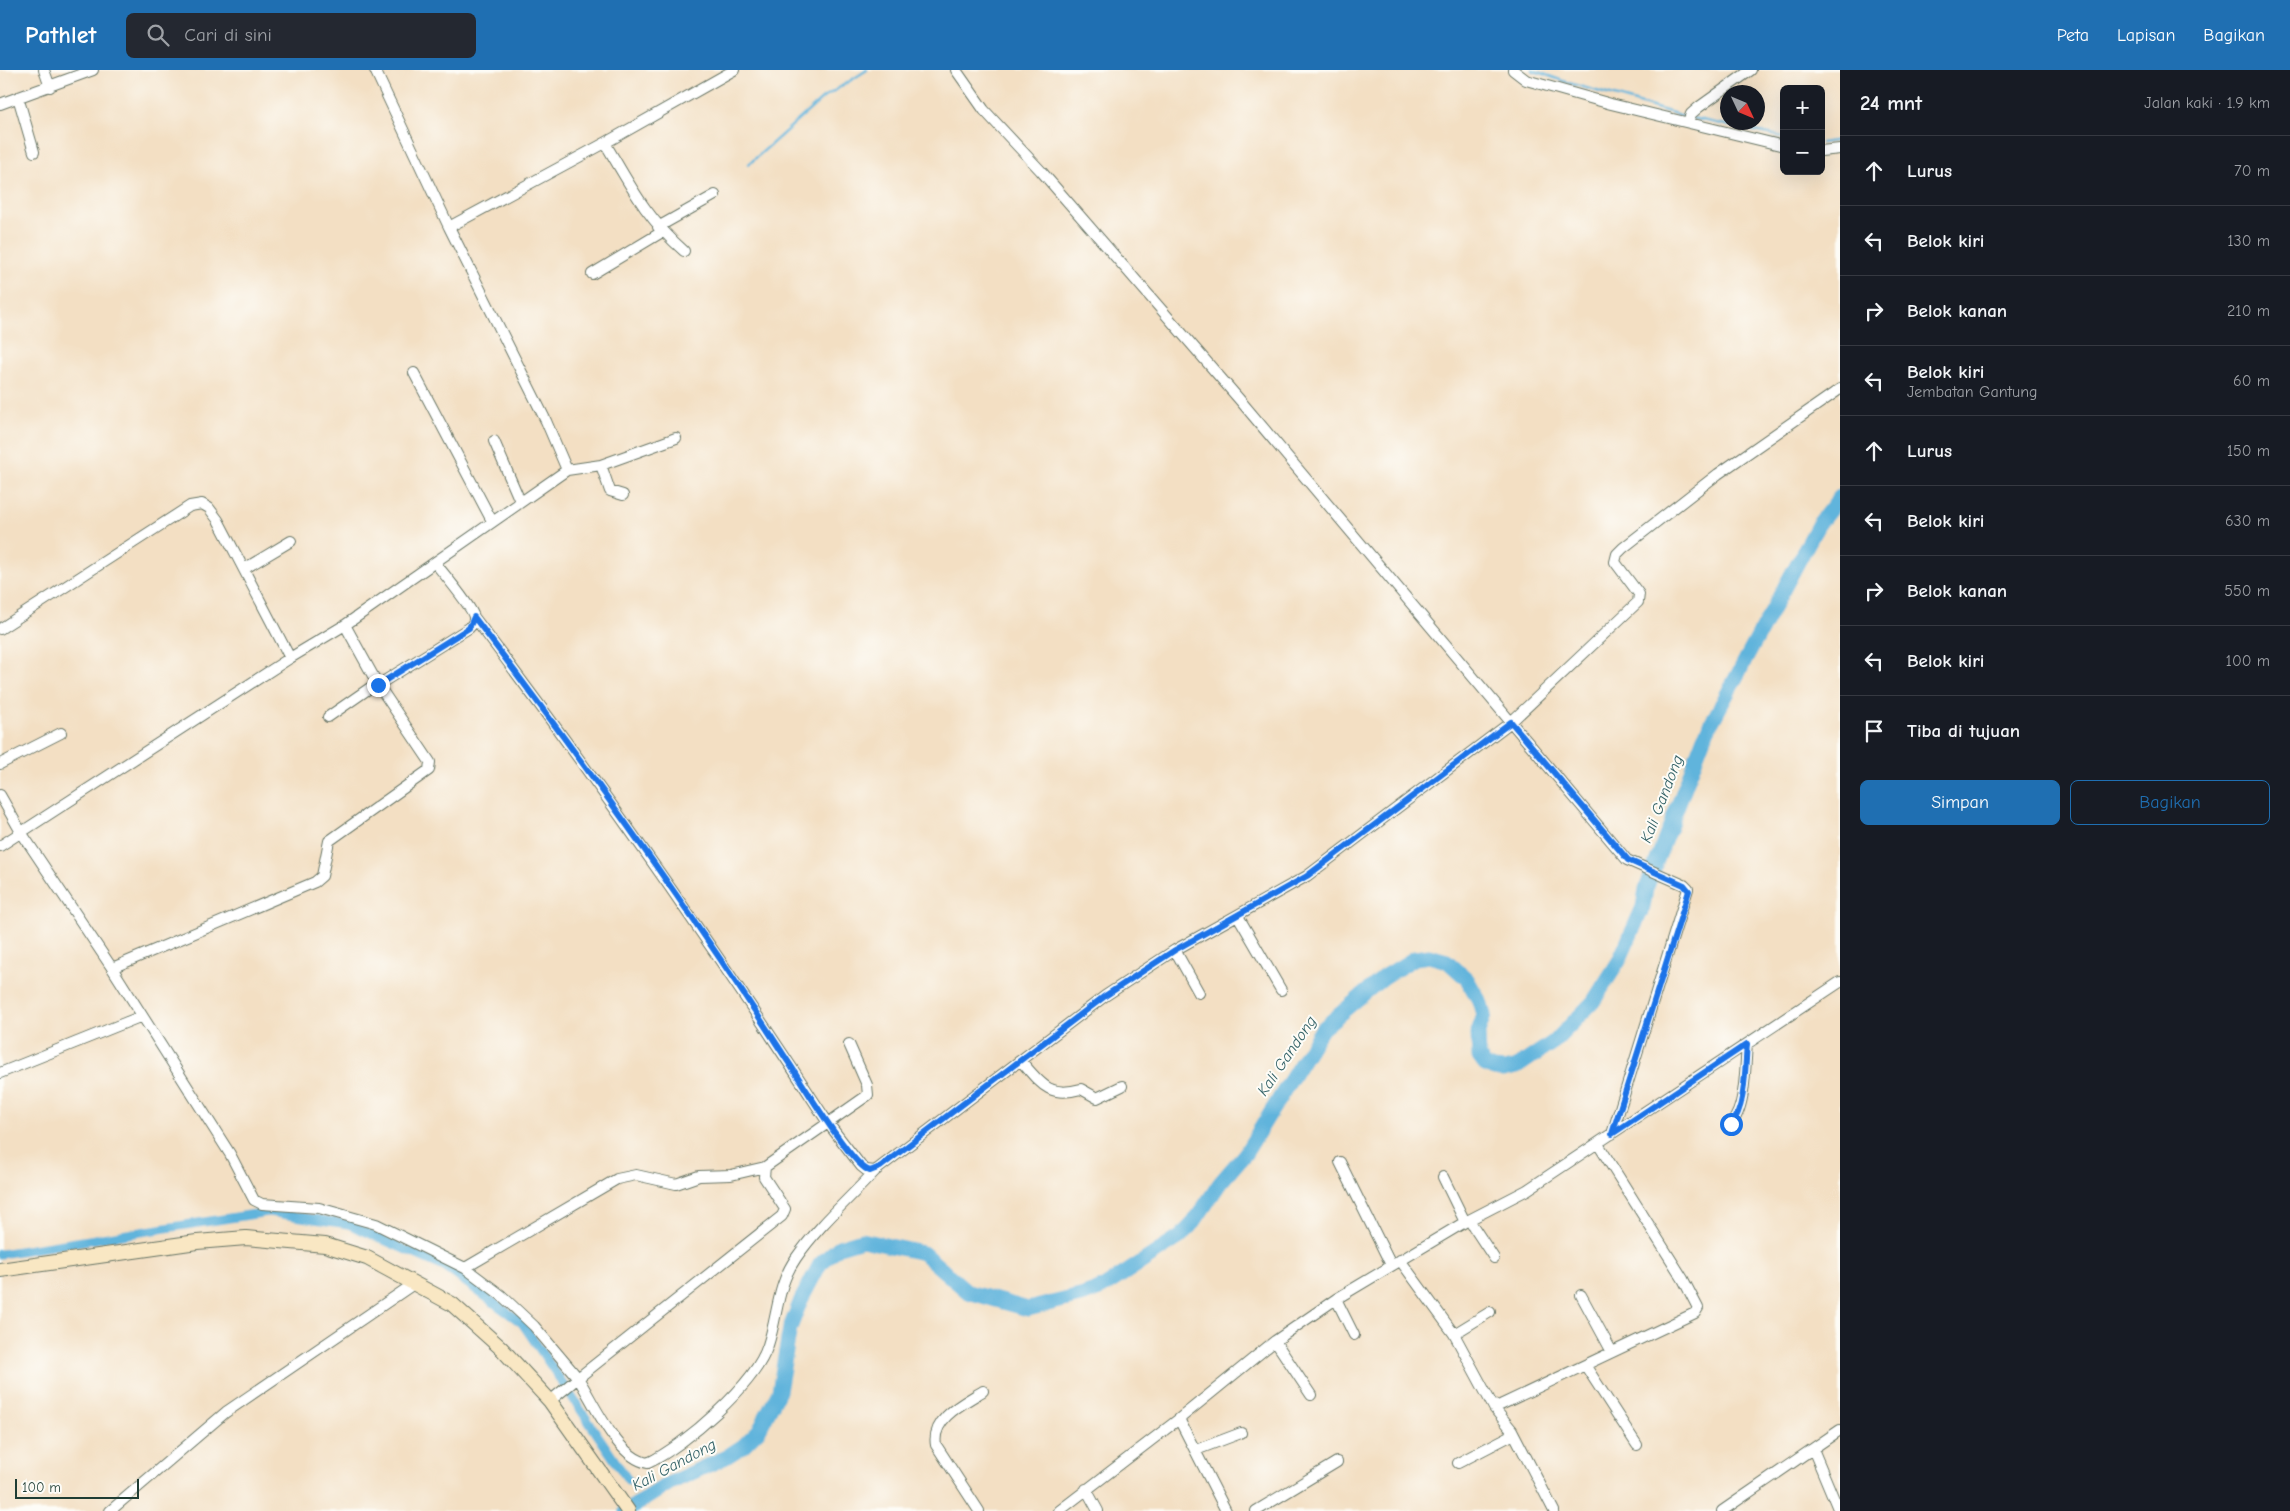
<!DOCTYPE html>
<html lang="id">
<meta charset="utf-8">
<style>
body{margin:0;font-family:"Comic Neue",sans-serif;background:#242831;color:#f1f3f6}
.controls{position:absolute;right:15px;top:15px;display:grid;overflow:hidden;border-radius:8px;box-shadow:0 5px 20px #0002}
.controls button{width:45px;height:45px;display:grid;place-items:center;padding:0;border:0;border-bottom:1px solid #363941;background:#171b24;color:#f1f3f6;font:25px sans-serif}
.compass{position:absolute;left:1720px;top:15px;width:45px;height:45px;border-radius:50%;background:#171b24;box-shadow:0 5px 20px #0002;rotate:134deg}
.scale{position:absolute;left:15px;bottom:12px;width:124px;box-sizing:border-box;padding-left:5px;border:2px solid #1f3d34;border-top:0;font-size:14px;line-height:18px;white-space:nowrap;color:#1f3d34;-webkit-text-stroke:4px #fdfcf7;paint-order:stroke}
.stop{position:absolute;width:15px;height:15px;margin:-11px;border:4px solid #1a73e8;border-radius:50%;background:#fff}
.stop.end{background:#1a73e8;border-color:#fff;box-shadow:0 1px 5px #0008}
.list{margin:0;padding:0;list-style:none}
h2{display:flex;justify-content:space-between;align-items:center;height:65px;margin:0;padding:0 20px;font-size:21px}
h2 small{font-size:16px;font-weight:400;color:#9ea1a6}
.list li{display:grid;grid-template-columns:32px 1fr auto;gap:15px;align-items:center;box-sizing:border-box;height:70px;padding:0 20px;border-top:1px solid #363941}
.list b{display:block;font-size:19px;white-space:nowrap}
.list p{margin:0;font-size:16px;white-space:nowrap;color:#9ea1a6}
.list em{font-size:16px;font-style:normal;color:#9ea1a6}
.actions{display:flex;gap:10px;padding:15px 20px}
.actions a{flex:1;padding:11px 0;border:1px solid #1f6fb2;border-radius:8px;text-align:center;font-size:18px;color:#1f6fb2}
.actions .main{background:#1f6fb2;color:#fff}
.icon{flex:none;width:28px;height:28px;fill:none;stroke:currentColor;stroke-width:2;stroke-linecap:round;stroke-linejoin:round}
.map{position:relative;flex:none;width:1840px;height:1441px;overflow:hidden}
header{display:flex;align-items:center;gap:30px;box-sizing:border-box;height:70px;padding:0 25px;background:#1f6fb2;color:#fff}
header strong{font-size:24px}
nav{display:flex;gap:28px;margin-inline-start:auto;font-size:18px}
.search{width:350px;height:45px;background:#242831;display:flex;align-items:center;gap:12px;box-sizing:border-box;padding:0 18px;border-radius:8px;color:#9ea1a6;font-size:19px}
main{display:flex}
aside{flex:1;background:#171b24}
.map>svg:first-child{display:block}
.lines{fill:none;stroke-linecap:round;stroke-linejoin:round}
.stream{stroke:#60b4dc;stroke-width:2.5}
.canal{stroke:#60b4dc;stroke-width:9}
.river{stroke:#60b4dc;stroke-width:15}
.street-casing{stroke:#697666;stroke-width:12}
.secondary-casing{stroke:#697666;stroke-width:16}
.street{stroke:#fff;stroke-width:10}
.secondary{stroke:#f9e7c3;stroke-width:14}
.route{stroke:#1a73e8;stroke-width:6}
.labels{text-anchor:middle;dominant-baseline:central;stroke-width:4;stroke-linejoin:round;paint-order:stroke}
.water-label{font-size:16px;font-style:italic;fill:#326166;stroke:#fdfcf7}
</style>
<header>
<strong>Pathlet</strong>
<div class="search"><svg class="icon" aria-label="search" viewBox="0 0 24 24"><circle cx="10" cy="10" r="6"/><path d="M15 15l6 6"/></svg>Cari di sini</div>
<nav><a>Peta</a><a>Lapisan</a><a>Bagikan</a></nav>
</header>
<main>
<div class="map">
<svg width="1840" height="1441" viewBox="0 0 1840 1441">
<rect width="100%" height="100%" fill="#fdfcf7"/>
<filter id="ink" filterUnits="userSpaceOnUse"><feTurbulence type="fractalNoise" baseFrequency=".02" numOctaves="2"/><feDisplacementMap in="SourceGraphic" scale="10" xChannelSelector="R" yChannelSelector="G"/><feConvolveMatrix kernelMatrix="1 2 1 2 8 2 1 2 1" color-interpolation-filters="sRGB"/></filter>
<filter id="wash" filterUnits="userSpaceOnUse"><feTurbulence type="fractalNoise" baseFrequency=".0096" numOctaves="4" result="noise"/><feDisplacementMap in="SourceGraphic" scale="20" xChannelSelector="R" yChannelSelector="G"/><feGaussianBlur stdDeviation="1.12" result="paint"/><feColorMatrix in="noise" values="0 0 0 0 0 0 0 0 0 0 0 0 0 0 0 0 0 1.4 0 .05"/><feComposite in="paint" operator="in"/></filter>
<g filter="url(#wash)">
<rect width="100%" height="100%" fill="#f3dfc3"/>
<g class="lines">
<path class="stream" d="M 1532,0 L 1569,13 L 1687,47
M 1692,48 L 1784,67
M 1821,73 L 1840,70
M 749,94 L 823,28 L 867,0"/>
<path class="canal" d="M 0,1184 L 268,1142 L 348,1154 L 446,1198 L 522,1253 L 628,1410"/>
<path class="river" d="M 626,1441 L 670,1413 L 726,1387 L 743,1376 L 759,1360 L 779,1321 L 790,1258 L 801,1230 L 820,1194 L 839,1177 L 862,1170 L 923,1183 L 968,1222 L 1028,1239 L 1084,1225 L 1102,1218 L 1180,1167 L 1194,1152 L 1220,1113 L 1245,1084 L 1322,959 L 1384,907 L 1415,888 L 1429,886 L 1447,891 L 1467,909 L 1481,934 L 1484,945 L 1478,962 L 1479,987 L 1485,995 L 1494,999 L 1504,1000 L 1517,997 L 1555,971 L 1593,932 L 1619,891 L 1643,837 L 1646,819 L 1704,667 L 1818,455 L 1840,427"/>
</g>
</g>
<g filter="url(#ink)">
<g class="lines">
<g class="street-casing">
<path id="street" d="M 44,0 L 50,17
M 956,0 L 984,40 L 1041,101 L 1239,329 L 1627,790 L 1684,815 L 1688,819 L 1612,1064
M 1513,0 L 1526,10 L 1611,34 L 1784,76
M 18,27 L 34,82
M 0,34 L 93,0
M 1688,52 L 1691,44 L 1699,37 L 1751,0
M 605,73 C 630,115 646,148 684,181
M 1821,81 L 1840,79
M 449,157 L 605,73 L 734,0
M 658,157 L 715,125
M 592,204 L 662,162
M 414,303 L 492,451
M 494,371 L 520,431
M 601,395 L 610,421 L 623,425
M 567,400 L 601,395 L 676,368
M 244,499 L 291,471
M 474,547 C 598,711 716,880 828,1053 L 868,1025 L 867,1015 L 849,974
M 0,559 L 190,436 L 202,434 L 209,438 L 218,450 L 290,588
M 378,615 L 469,558 C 472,555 475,552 474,547 C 472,537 444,504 436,494
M 328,647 L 377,613
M 0,694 L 61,663
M 0,725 L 21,762 L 112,898 L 230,1084 L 254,1130 L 262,1134 L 319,1138 L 376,1154 L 465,1198 L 501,1225 L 534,1256 L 578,1308 L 550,1331
M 0,776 L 290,588 L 345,555 L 567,400 L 546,351 L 449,157 L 375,0
M 1238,846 L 1281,920
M 1175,880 L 1199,923
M 112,898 L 315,812 L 322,806 L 329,771 L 429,700 L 430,692 L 377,613 L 345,555
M 1021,991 C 1041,1014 1049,1028 1081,1019 L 1097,1028 L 1122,1016
M 0,1003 L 142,946
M 1731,1053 C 1746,1039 1745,995 1747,974
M 1340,1092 L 1391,1195
M 875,1101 C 849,1129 818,1156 796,1188 C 777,1215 778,1245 768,1275 C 756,1314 684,1376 648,1393 C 617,1388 594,1333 578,1308 L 782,1146 L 785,1139 L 764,1107 L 765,1097 L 828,1053 L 861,1096 L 866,1100 L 875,1101 L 1105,926 L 1175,880 L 1307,806 L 1511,652 L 1638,532 L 1639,524 L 1615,492 L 1617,484 L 1623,478 L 1718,404 L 1840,319
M 1443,1107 L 1465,1152
M 1469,1150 L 1494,1188
M 1400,1190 L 1454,1264 L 1494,1338 L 1512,1360 L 1554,1441
M 465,1198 L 617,1109 L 636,1105 L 676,1114 L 699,1106 L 731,1105 L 765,1097
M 1581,1225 L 1612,1282
M 1336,1229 L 1354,1265
M 1454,1264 L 1490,1242
M 1275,1271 L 1311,1325
M 1585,1295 L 1637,1375
M 1494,1338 L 1695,1243 L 1698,1238 L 1683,1209 L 1598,1074
M 1179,1349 L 1226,1441
M 1813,1379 L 1839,1441
M 1196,1380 L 1241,1363
M 1458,1393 L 1514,1364
M 1086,1419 L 1098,1441
M 110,1441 L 226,1342 L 415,1213
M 979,1441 L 936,1375 C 931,1348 964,1333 983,1321
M 1059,1441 L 1179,1349 L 1275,1271 L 1336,1229 L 1465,1152 L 1527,1120 L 1840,912
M 1256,1441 L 1337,1392
M 1722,1441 L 1840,1360"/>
</g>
<g class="secondary-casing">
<path id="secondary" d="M 0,1200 L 197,1172 L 246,1168 L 325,1175 L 367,1188 L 452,1234 L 501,1278 L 550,1331 L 628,1441"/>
</g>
<use href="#street" class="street"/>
<use href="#secondary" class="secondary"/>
</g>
</g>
<g class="lines" filter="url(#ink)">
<path class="route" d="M 378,615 L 469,558 L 474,547 C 583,691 689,838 787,990 C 800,1009 852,1097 870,1101 L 880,1097 L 1105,926 L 1175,880 L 1307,806 L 1511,652 L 1628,790 L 1684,815 L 1689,821 L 1612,1064 L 1747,974 C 1745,995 1746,1039 1731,1054"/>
</g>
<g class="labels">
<g class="water-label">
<text transform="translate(1662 729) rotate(-69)">Kali Gandong</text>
<text transform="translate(1287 986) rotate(-56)">Kali Gandong</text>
<text transform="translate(674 1395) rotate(-28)">Kali Gandong</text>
</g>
</g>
</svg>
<div class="controls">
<button>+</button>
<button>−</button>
</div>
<svg class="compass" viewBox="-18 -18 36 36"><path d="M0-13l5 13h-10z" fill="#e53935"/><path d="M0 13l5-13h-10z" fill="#9ea1a6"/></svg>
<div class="scale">100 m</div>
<div class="stop" style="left:1731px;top:1054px"></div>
<div class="stop end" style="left:378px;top:615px"></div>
</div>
<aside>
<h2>24 mnt<small>Jalan kaki · 1.9 km</small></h2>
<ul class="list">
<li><svg class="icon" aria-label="ahead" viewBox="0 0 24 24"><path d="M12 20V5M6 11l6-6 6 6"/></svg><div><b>Lurus</b></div><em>70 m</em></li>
<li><svg class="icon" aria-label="left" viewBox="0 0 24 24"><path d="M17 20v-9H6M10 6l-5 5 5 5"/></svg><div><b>Belok kiri</b></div><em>130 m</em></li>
<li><svg class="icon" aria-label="right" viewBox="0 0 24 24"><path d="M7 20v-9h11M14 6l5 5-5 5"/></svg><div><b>Belok kanan</b></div><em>210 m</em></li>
<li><svg class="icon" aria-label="left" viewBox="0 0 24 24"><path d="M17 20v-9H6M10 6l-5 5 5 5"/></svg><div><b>Belok kiri</b><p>Jembatan Gantung</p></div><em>60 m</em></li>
<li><svg class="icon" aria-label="ahead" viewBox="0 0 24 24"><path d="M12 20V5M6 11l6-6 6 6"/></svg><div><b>Lurus</b></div><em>150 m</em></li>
<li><svg class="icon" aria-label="left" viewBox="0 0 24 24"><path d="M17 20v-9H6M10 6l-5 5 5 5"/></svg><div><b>Belok kiri</b></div><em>630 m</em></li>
<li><svg class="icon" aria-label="right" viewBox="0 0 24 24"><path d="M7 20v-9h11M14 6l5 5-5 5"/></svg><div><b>Belok kanan</b></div><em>550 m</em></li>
<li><svg class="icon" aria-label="left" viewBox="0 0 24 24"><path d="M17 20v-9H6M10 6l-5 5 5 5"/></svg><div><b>Belok kiri</b></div><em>100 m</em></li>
<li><svg class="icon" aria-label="arrive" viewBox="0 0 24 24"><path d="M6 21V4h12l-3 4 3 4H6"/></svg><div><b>Tiba di tujuan</b></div></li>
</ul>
<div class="actions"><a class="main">Simpan</a><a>Bagikan</a></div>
</aside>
</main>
